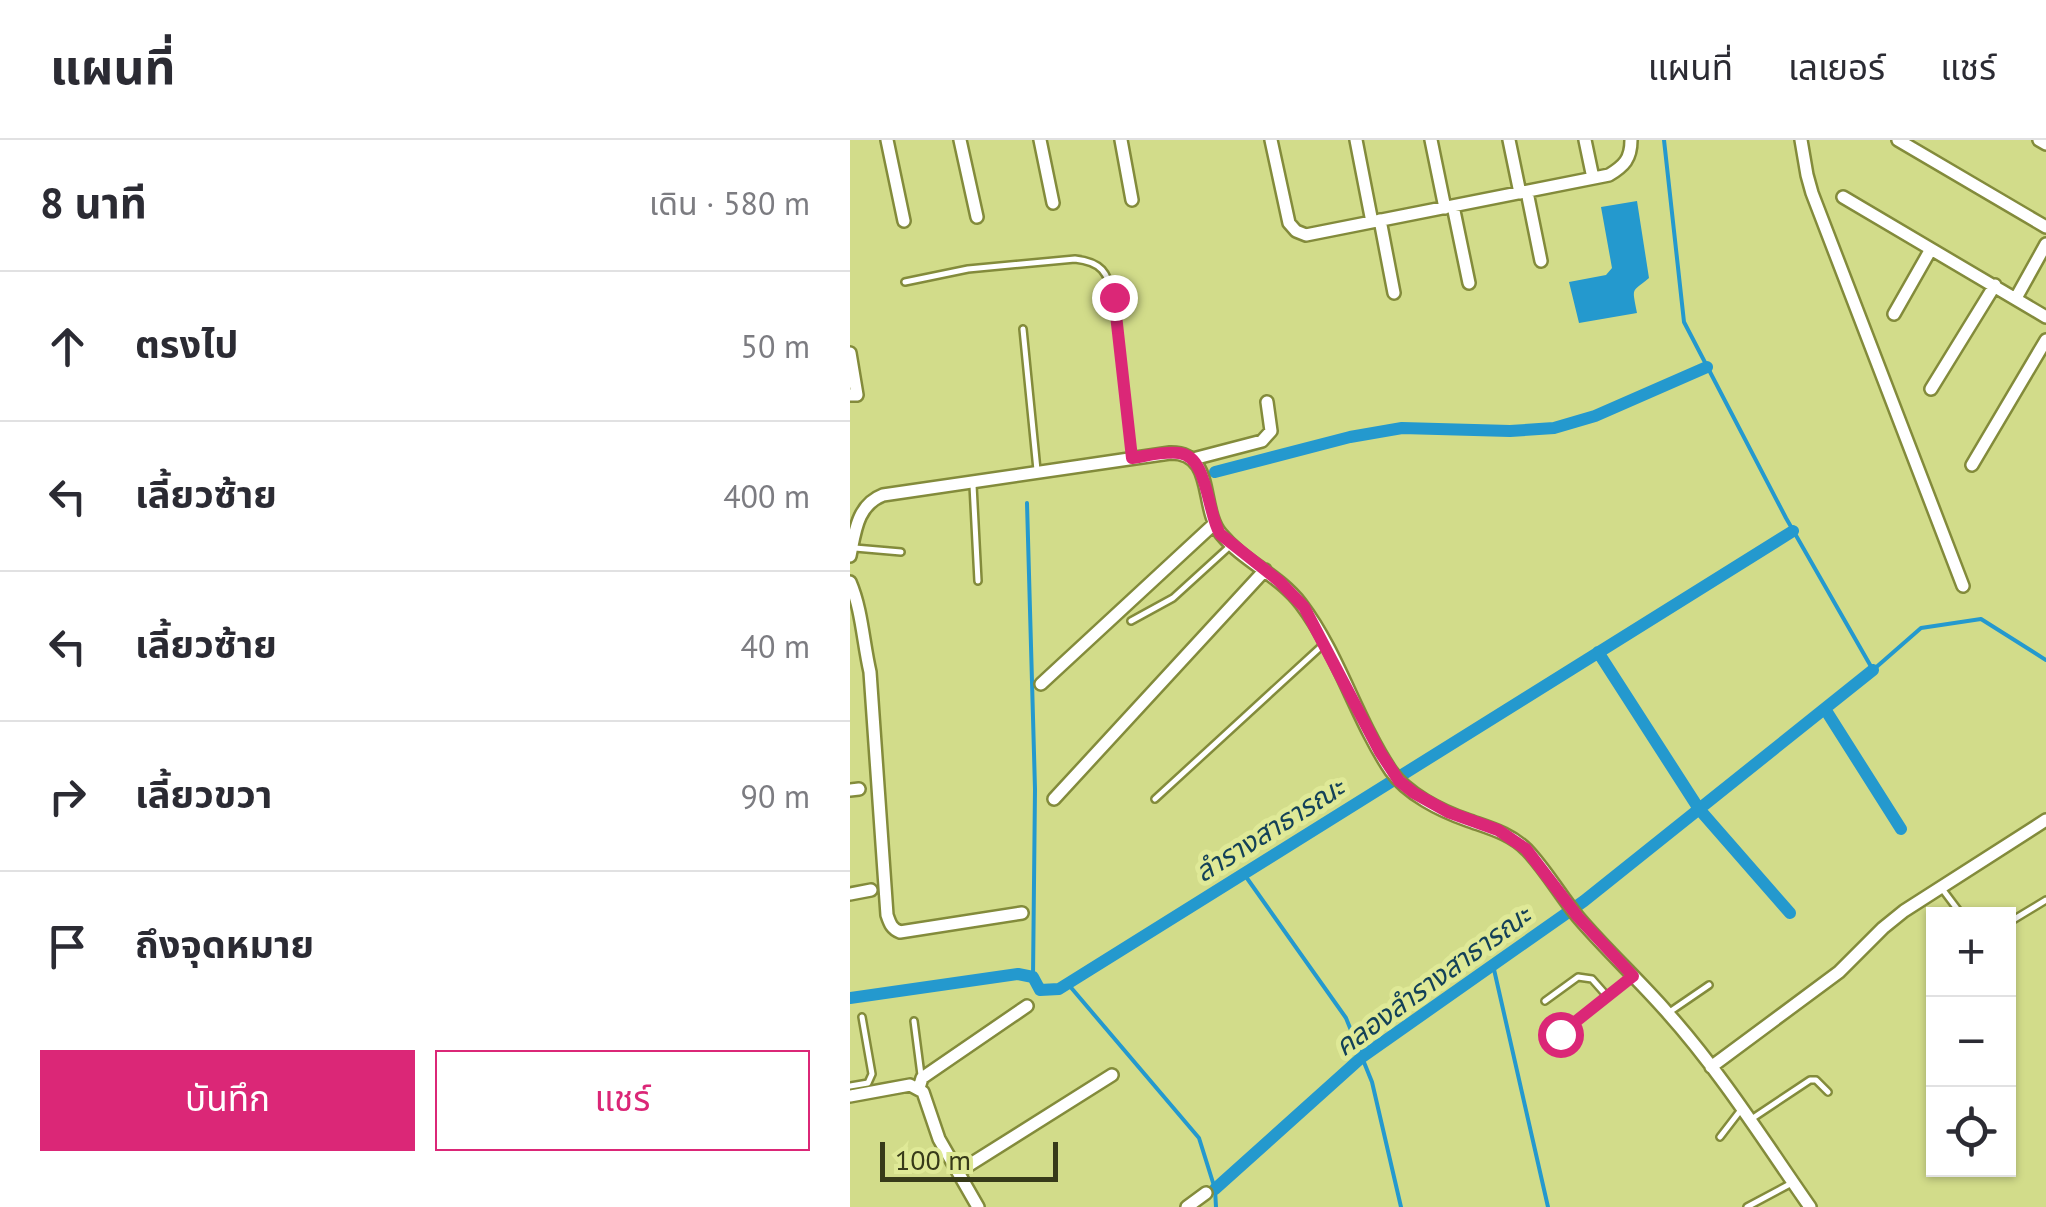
<!DOCTYPE html>
<html lang="th">
<meta charset="utf-8">
<style>
body{margin:0;font-family:"PT Sans","Noto Sans Thai",sans-serif;background:#f7f7f7;color:#2b2b33}
.controls{position:absolute;right:30px;bottom:30px;display:grid;overflow:hidden;border-radius:0px;box-shadow:0 2px 8px #0004}
.controls button{width:90px;height:90px;display:grid;place-items:center;padding:0;border:0;border-bottom:2px solid #e1e1e2;background:#fff;color:#2b2b33;font:50px sans-serif}
.scale{position:absolute;left:30px;bottom:25px;width:178px;box-sizing:border-box;padding-left:10px;border:5px solid #373a19;border-top:0;font-size:28px;line-height:35px;white-space:nowrap;color:#373a19;-webkit-text-stroke:8px #dfe997;paint-order:stroke}
.stop{position:absolute;width:30px;height:30px;margin:-22px;border:8px solid #db2777;border-radius:50%;background:#fff}
.stop.end{background:#db2777;border-color:#fff;box-shadow:0 2px 10px #0008}
.list{margin:0;padding:0;list-style:none}
h2{display:flex;justify-content:space-between;align-items:center;height:130px;margin:0;padding:0 40px;font-size:42px}
h2 small{font-size:32px;font-weight:400;color:#7c7c81}
.list li{display:grid;grid-template-columns:65px 1fr auto;gap:30px;align-items:center;box-sizing:border-box;height:150px;padding:0 40px;border-top:2px solid #e1e1e2}
.list b{display:block;font-size:38px;white-space:nowrap}
.list em{font-size:32px;font-style:normal;color:#7c7c81}
.actions{display:flex;gap:20px;padding:30px 40px}
.actions a{flex:1;padding:22px 0;border:2px solid #db2777;border-radius:0px;text-align:center;font-size:35px;color:#db2777}
.actions .main{background:#db2777;color:#fff}
.icon{flex:none;width:55px;height:55px;fill:none;stroke:currentColor;stroke-width:2;stroke-linecap:round;stroke-linejoin:round}
.map{position:relative;flex:none;width:1196px;height:1067px;overflow:hidden}
header{display:flex;align-items:center;gap:60px;box-sizing:border-box;height:140px;padding:0 50px;background:#fff;border-bottom:2px solid #e1e1e2}
header strong{font-size:48px}
nav{display:flex;gap:55px;margin-inline-start:auto;font-size:35px}
main{display:flex}
aside{flex:1;background:#fff}
.map>svg:first-child{display:block}
.water{fill:#2499ce}
.lines{fill:none;stroke-linecap:round;stroke-linejoin:round}
.stream{stroke:#2499ce;stroke-width:4}
.canal{stroke:#2499ce;stroke-width:12}
.lane-casing{stroke:#838b3b;stroke-width:10}
.street-casing{stroke:#838b3b;stroke-width:16}
.lane{stroke:#fff;stroke-width:5}
.street{stroke:#fff;stroke-width:11}
.route{stroke:#db2777;stroke-width:12}
.labels{text-anchor:middle;dominant-baseline:central;stroke-width:10;stroke-linejoin:round;paint-order:stroke}
.water-label{font-size:28px;font-style:italic;fill:#134158;stroke:#dfe997}
</style>
<header>
<strong>แผนที่</strong>
<nav><a>แผนที่</a><a>เลเยอร์</a><a>แชร์</a></nav>
</header>
<main>
<aside>
<h2>8 นาที<small>เดิน · 580 m</small></h2>
<ul class="list">
<li><svg class="icon" aria-label="ahead" viewBox="0 0 24 24"><path d="M12 20V5M6 11l6-6 6 6"/></svg><div><b>ตรงไป</b></div><em>50 m</em></li>
<li><svg class="icon" aria-label="left" viewBox="0 0 24 24"><path d="M17 20v-9H6M10 6l-5 5 5 5"/></svg><div><b>เลี้ยวซ้าย</b></div><em>400 m</em></li>
<li><svg class="icon" aria-label="left" viewBox="0 0 24 24"><path d="M17 20v-9H6M10 6l-5 5 5 5"/></svg><div><b>เลี้ยวซ้าย</b></div><em>40 m</em></li>
<li><svg class="icon" aria-label="right" viewBox="0 0 24 24"><path d="M7 20v-9h11M14 6l5 5-5 5"/></svg><div><b>เลี้ยวขวา</b></div><em>90 m</em></li>
<li><svg class="icon" aria-label="arrive" viewBox="0 0 24 24"><path d="M6 21V4h12l-3 4 3 4H6"/></svg><div><b>ถึงจุดหมาย</b></div></li>
</ul>
<div class="actions"><a class="main">บันทึก</a><a>แชร์</a></div>
</aside>
<div class="map">
<svg width="1196" height="1067" viewBox="0 0 1196 1067">
<rect width="100%" height="100%" fill="#d2dc8a"/>
<path class="water" d="M 787,61 L 799,138 C 781,153 782,146 787,173 L 729,183 L 719,142 L 756,135 L 762,128 L 751,67 Z"/>
<g class="lines">
<path class="stream" d="M 814,0 L 834,182 L 936,378 L 1023,530 L 1071,488 L 1131,479 L 1196,520
M 177,363 L 185,649 L 183,837
M 394,734 L 496,878 L 522,942 L 551,1067
M 643,825 L 698,1067
M 218,844 L 349,998 L 365,1049 L 366,1067"/>
<path class="canal" d="M 365,332 L 500,297 L 552,288 L 660,291 L 704,288 L 745,276 L 857,227
M 748,512 L 849,669 L 940,773
M 975,569 L 1051,689
M 0,858 L 168,834 L 183,837 L 190,850 L 209,849 L 943,391
M 365,1049 L 512,917 L 734,761 L 1023,530"/>
<g class="lane-casing">
<path id="lane" d="M 55,142 L 118,129 L 225,119 C 252,122 257,132 264,157 L 282,316
M 173,189 L 187,330
M 123,345 L 128,441
M 5,408 L 51,412
M 281,481 L 323,458 L 379,407
M 305,659 L 475,503
M 1093,750 L 1111,774
M 1158,783 L 1196,760
M 695,861 L 728,837 L 742,839 L 757,856 L 781,838
M 821,871 L 859,845
M 64,881 L 71,935
M 711,894 L 757,856
M 0,946 L 18,943 L 22,934 L 12,877
M 903,978 L 960,940 L 966,940 L 978,952
M 870,997 L 890,971
M 897,1067 L 940,1044"/>
</g>
<g class="street-casing">
<path id="street" d="M 37,0 L 54,81
M 110,0 L 127,77
M 190,0 L 203,63
M 271,0 L 282,60
M 421,0 L 439,83 L 446,91 L 456,95 L 759,35 C 774,26 781,19 781,0
M 506,0 L 522,82
M 581,0 L 595,68
M 659,0 L 670,53
M 735,0 L 743,38
M 951,0 L 957,35 L 962,53 L 1113,446
M 1048,0 L 1196,87
M 1189,0 L 1196,4
M 677,52 L 691,121
M 993,57 L 1196,177
M 603,66 L 619,143
M 530,80 L 544,153
M 1166,158 L 1196,104
M 1044,174 L 1081,109
M 0,213 L 7,255 L 0,255
M 1081,249 L 1145,145
M 343,319 L 412,301 L 421,291 L 417,262
M 1122,325 L 1196,200
M 0,416 C 5,392 7,365 33,355 L 320,313 C 366,312 349,368 371,394 C 394,422 429,435 451,464 C 489,514 506,579 541,631 C 557,654 591,671 617,680 C 639,688 660,693 677,710 C 696,730 710,755 728,777 C 755,809 788,839 816,871 C 870,931 914,1001 960,1067
M 0,442 C 12,470 13,502 20,532 L 37,775 C 40,784 42,789 50,792 L 172,773
M 191,544 L 364,384
M 0,650 L 9,649
M 204,659 L 415,430
M 0,754 L 21,750
M 861,927 L 989,832 L 1033,788 L 1054,771 L 1196,680
M 69,948 L 72,938 L 177,866
M 0,956 L 60,945 L 73,952 L 89,999 L 128,1067
M 108,1032 L 262,935
M 337,1067 L 356,1053"/>
</g>
<use href="#lane" class="lane"/>
<use href="#street" class="street"/>
</g>
<g class="lines">
<path class="route" d="M 264,157 L 282,318 C 296,316 314,311 329,313 C 358,316 357,372 370,394 L 429,441 L 454,467 L 530,612 L 549,641 L 564,653 L 598,672 L 648,690 L 676,709 L 728,777 L 783,836 L 710,894"/>
</g>
<g class="labels">
<g class="water-label">
<text transform="translate(419 689) rotate(-32)">ลำรางสาธารณะ</text>
<text transform="translate(582 840) rotate(-36)">คลองลำรางสาธารณะ</text>
</g>
</g>
</svg>
<div class="controls">
<button>+</button>
<button>−</button>
<button><svg class="icon" aria-label="locate" viewBox="0 0 24 24"><circle cx="12" cy="12" r="6"/><path d="M12 2v4M12 18v4M2 12h4M18 12h4"/></svg></button>
</div>
<div class="scale">100 m</div>
<div class="stop" style="left:710px;top:894px"></div>
<div class="stop end" style="left:264px;top:157px"></div>
</div>
</main>
